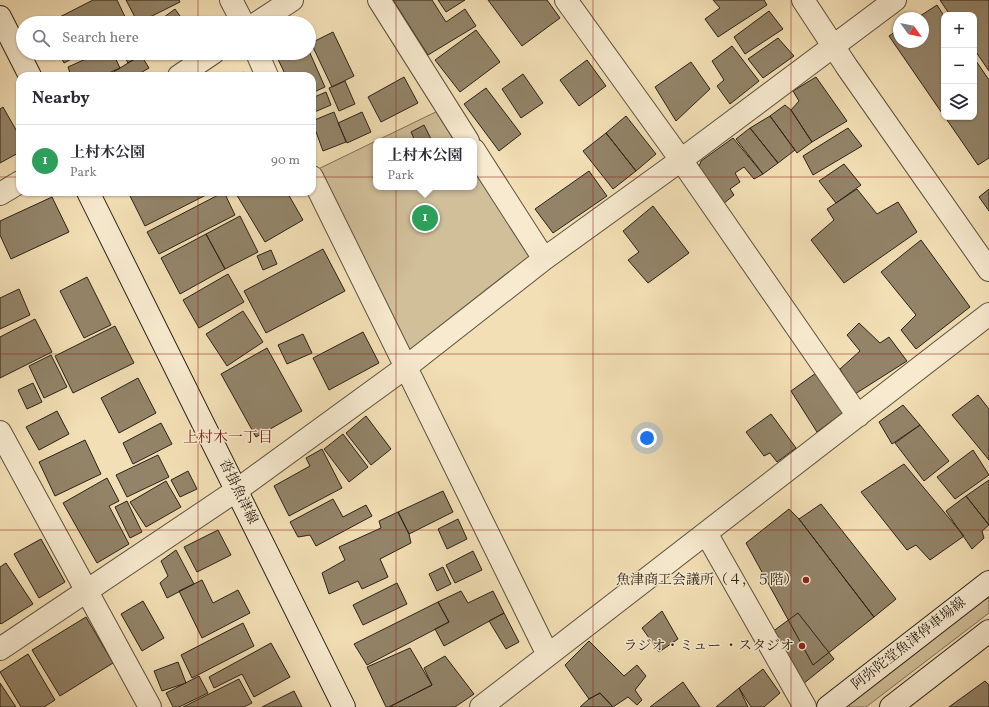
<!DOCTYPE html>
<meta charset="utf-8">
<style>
body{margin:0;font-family:Vollkorn,"Noto Serif JP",serif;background:#f7f7f7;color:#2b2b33}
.controls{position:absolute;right:12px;top:12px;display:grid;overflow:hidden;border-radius:8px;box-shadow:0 1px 3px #0004}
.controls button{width:36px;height:36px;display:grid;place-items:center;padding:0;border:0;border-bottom:1px solid #e1e1e2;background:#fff;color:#2b2b33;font:20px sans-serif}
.compass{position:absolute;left:893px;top:12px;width:36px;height:36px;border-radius:50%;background:#fff;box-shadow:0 1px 3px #0004;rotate:123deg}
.you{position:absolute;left:647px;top:438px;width:14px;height:14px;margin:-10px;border:3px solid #fff;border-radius:50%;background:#1a73e8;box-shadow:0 0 0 6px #1a73e833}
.badge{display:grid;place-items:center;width:26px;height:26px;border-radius:50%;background:#8f2418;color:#fff;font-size:13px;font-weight:700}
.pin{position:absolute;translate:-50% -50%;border:2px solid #fff;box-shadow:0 1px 4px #0006}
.popup{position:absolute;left:373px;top:138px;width:104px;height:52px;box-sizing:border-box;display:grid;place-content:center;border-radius:8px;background:#fff;filter:drop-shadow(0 1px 3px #0005);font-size:13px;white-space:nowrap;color:#7c7c81}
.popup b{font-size:15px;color:#2b2b33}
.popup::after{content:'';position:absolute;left:50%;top:100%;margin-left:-8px;border:8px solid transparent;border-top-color:#fff}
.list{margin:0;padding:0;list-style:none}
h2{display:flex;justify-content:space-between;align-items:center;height:52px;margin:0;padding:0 16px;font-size:17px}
h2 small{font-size:13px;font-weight:400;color:#7c7c81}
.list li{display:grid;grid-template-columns:26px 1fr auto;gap:12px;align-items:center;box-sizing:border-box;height:72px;padding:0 16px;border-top:1px solid #e1e1e2}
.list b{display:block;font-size:15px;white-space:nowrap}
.list p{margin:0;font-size:13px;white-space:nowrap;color:#7c7c81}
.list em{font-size:13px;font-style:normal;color:#7c7c81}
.icon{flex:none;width:22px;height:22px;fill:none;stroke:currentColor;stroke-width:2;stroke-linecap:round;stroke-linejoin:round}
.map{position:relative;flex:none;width:989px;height:707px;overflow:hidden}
.search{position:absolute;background:#fff;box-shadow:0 1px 3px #0004;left:16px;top:16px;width:300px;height:44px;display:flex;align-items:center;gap:10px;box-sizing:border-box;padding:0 14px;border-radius:22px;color:#7c7c81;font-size:15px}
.panel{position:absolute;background:#fff;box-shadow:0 1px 3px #0004;left:16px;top:72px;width:300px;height:124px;border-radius:12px}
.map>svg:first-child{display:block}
.green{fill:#d1bf9a;stroke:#7e7058}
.building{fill:#938469;stroke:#2a2217}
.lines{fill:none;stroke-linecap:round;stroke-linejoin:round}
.minor-casing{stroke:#5c513e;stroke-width:24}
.tertiary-casing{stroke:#5c513e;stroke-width:24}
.secondary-casing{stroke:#2a2217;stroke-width:24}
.minor{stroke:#f7eacf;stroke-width:22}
.tertiary{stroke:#f7eacf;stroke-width:22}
.secondary{stroke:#f7eacf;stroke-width:22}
.grid{fill:none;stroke:#8f2418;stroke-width:1;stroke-opacity:0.55}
.poi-dot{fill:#8f2418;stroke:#f7eacf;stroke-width:1.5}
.labels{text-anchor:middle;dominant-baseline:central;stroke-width:3;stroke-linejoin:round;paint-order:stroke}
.street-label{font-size:14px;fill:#2a2217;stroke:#f7eacf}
.poi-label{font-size:14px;fill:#2a2217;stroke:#f7eacf;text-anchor:end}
.neighbourhood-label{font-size:15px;fill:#7a1f14;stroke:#f7eacf}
</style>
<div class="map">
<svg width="989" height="707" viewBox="0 0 989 707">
<rect width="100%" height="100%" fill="#f3dfb5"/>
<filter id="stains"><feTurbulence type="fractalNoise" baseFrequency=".005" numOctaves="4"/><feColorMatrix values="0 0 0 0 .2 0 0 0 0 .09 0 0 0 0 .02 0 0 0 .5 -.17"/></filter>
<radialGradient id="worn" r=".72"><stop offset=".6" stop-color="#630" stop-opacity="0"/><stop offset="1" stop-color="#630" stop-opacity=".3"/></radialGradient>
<path class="green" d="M 446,107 L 468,141 L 376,141 L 376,187 L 474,187 L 474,150 L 544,259 L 406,367 L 312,172 Z
M 989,598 L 989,613 L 866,707 L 850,707 L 847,704 L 978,603 Z"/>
<path class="building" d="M 93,0 L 117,0 L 128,23 L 48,23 Z
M 126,0 L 179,0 L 180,2 L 138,23 Z
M 393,0 L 432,0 L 446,22 L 465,9 L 476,26 L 428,55 Z
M 438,0 L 465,0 L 446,12 Z
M 488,0 L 547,0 L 560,18 L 522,46 Z
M 713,0 L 764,0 L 767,5 L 718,37 L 705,19 L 720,8 Z
M 940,0 L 989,0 L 989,71 L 974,49 L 974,15 L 950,15 Z
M 937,5 L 944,16 L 944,116 L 889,36 L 899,29 L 899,42 L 923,42 L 923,18 L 917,18 Z
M 175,9 L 185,23 L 156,23 Z
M 769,11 L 783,29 L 745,54 L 734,37 Z
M 476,30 L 500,62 L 460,92 L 435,60 Z
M 333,32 L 354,76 L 332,87 L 311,43 Z
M 778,38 L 794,56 L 763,78 L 748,59 Z
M 732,46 L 759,81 L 730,104 L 717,86 L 724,80 L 712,61 Z
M 309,51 L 325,87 L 312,93 L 312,76 L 286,76 L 275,53 L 309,53 Z
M 59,53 L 83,53 L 64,63 Z
M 99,53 L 113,53 L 120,68 L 102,76 L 71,76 L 68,67 Z
M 123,53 L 140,53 L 141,55 L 128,63 Z
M 156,53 L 167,53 L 160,58 Z
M 141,55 L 149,68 L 135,76 L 107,76 Z
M 974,58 L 989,80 L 989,158 L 978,165 L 945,117 L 974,117 Z
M 587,60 L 606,86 L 579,106 L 560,80 Z
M 691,62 L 710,89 L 676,121 L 655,87 Z
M 244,72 L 246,76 L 237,76 Z
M 523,74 L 543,103 L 521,118 L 502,89 Z
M 404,77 L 418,103 L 381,122 L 368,97 Z
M 816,77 L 847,121 L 812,142 L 791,110 L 799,101 L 793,91 Z
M 345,81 L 355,104 L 339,111 L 329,88 Z
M 486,88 L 521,134 L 499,151 L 464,104 Z
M 326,92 L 331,105 L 312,113 L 312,98 Z
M 785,105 L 791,110 L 812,142 L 797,153 L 770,116 Z
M 3,107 L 20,137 L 20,152 L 0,163 L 0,109 Z
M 334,112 L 346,142 L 323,151 L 312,121 Z
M 362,112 L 371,132 L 347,143 L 338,123 Z
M 626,116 L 656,154 L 636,171 L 606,133 Z
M 770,116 L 795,150 L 778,163 L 750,128 Z
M 424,125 L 432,141 L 415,141 L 411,132 Z
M 750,128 L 778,163 L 763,174 L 736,139 Z
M 848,128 L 862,146 L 813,175 L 803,156 Z
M 606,133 L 636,171 L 613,189 L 583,151 Z
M 733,138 L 763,174 L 754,179 L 744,167 L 735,173 L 740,182 L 730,189 L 734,195 L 723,204 L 697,172 L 701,161 Z
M 844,164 L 861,185 L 836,203 L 819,181 Z
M 589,171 L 607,196 L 553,233 L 535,209 Z
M 857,189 L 877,214 L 898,202 L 917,232 L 844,283 L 811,240 L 834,220 L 827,209 Z
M 989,189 L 989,211 L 979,197 Z
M 128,192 L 212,192 L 145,226 Z
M 224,192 L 235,215 L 159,254 L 147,232 Z
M 235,192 L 287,192 L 303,220 L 265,242 Z
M 52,197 L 69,232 L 11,259 L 0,235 L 0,221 Z
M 653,206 L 689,253 L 648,283 L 628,260 L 639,252 L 623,231 Z
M 240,216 L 258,252 L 225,269 L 206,234 Z
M 206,234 L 225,269 L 180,294 L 161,258 Z
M 921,240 L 970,307 L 916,349 L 901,330 L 916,315 L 881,272 Z
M 323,249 L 345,291 L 266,333 L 244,291 Z
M 271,250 L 277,264 L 263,270 L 257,256 Z
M 228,274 L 244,302 L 199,328 L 183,300 Z
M 87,277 L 111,325 L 84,338 L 60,291 Z
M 19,289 L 30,315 L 0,329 L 0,298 Z
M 243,311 L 263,342 L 227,366 L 206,334 Z
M 35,319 L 52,352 L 0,378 L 0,337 Z
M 859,323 L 880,343 L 889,337 L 907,361 L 855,394 L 840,369 L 860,351 L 847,335 Z
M 115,326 L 134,363 L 73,393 L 55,356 Z
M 363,332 L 379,363 L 329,390 L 313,358 Z
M 303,334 L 312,353 L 287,364 L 278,345 Z
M 267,348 L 302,411 L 256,437 L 221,374 Z
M 51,355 L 67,387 L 44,398 L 29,366 Z
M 816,373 L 844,412 L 817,432 L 791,391 Z
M 138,378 L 156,413 L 119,433 L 101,398 Z
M 33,383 L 42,402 L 27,409 L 18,390 Z
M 978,395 L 989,409 L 989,460 L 952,415 Z
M 903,405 L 920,425 L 892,444 L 879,422 Z
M 57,411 L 69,434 L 39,450 L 26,427 Z
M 771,414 L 796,448 L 777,462 L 770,453 L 764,456 L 746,432 Z
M 366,416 L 391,449 L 371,465 L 346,433 Z
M 161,423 L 172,444 L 133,464 L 123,443 Z
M 920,425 L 949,461 L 924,481 L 895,443 Z
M 343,434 L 368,467 L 349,482 L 324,449 Z
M 85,440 L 101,474 L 55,496 L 39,462 Z
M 322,449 L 342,488 L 289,516 L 274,486 L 310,466 L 306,458 Z
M 973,450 L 989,475 L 955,499 L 937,477 Z
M 158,455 L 169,477 L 127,497 L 116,475 Z
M 904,464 L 964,536 L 930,560 L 916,545 L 907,550 L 861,492 Z
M 188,471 L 197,489 L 180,497 L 171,480 Z
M 107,478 L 119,501 L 109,506 L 129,544 L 97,563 L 63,503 Z
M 989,480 L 989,525 L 966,496 Z
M 166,481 L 181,507 L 146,527 L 130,502 Z
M 443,491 L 453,512 L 409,534 L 398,512 Z
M 966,496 L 989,525 L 982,531 L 984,538 L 972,549 L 946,511 Z
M 333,499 L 343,517 L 366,505 L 372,516 L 316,546 L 310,535 L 298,537 L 290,522 Z
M 127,501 L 142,532 L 130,538 L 115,507 Z
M 821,504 L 896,599 L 874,617 L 799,519 Z
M 789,509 L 799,519 L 874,617 L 813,665 L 746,543 Z
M 398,512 L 409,534 L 411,543 L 380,559 L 388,577 L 362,589 L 358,581 L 329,594 L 322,573 L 345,560 L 339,547 L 381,528 L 379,521 Z
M 458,519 L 467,539 L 447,549 L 438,529 Z
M 218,530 L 231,555 L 197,572 L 184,547 Z
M 41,539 L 65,582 L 39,598 L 14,554 Z
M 176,550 L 194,584 L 167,598 L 160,583 L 168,576 L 161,561 Z
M 473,551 L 482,570 L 455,583 L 446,565 Z
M 6,563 L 33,604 L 1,624 L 0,623 L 0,567 Z
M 443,567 L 451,584 L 437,591 L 429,574 Z
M 202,580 L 213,603 L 238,590 L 250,613 L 202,638 L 179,591 Z
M 397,583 L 407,604 L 363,625 L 353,605 Z
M 461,591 L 468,603 L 493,591 L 504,613 L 444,646 L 435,629 L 449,622 L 438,602 Z
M 143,601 L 164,638 L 142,651 L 121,614 Z
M 438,602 L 449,622 L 367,665 L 354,644 Z
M 662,611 L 678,639 L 659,652 L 642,628 Z
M 504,613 L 519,642 L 506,649 L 489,621 Z
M 798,613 L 834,659 L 803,684 L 772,632 Z
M 86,617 L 113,663 L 60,696 L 32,650 Z
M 243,623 L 254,646 L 192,678 L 181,655 Z
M 589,641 L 624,676 L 637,665 L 646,676 L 635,690 L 642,700 L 637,705 L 628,697 L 613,707 L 600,693 L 589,699 L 565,665 Z
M 271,643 L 290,677 L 254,697 L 242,674 L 214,688 L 209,677 Z
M 410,648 L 432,685 L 389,707 L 386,707 L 367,667 Z
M 28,654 L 55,700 L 44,707 L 21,707 L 0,672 Z
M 445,656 L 474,694 L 455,707 L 389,707 L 432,685 L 424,668 Z
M 178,662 L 186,683 L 162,691 L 154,671 Z
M 763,669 L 780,693 L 764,707 L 751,707 L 739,688 Z
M 199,676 L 208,693 L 179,707 L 173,707 L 166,693 Z
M 239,679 L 252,703 L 244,707 L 183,707 Z
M 985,681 L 989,685 L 989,707 L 949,707 Z
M 683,682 L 700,707 L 650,707 Z
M 0,683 L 16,707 L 0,707 Z
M 739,688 L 748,707 L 716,707 Z
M 294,691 L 302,707 L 262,707 Z
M 600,693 L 613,707 L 580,707 L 589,699 Z"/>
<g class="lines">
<g class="minor-casing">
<path id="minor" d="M 231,0 L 243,23
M 379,0 L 468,141
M 566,0 L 681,160 L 858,416
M 257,53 L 267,76
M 474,150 L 544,259
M 312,177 L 548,655
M 0,432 L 150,707
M 706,533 L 805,707
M 0,649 L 237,490 L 406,367 L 544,259 L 681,160 L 895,0
M 481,707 L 989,314"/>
</g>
<g class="tertiary-casing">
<path id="tertiary" d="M 803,0 L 847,67 L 989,270
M 257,23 L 292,0
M 179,76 L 213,53
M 0,194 L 20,182"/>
</g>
<g class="secondary-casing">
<path id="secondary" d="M 0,17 L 30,76
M 88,192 L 344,707
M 828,707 L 989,582
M 891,707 L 989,631"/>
</g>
<use href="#minor" class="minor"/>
<use href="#tertiary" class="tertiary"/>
<use href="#secondary" class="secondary"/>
</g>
<path class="grid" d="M 198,0 L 198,23M 396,0 L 396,707M 593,0 L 593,707M 791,0 L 791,707M 198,53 L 198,76M 0,177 L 20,177M 312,177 L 989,177M 198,192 L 198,707M 0,354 L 989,354M 0,530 L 989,530"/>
<g class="poi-dot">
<circle cx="806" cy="580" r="4"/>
<circle cx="802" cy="646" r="4"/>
</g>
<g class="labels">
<g class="street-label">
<text transform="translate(238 492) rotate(64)">沓掛魚津線</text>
<text transform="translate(909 644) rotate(-38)">阿弥陀堂魚津停車場線</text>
</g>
<g class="poi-label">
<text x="798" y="580">魚津商工会議所（４，５階）</text>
<text x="794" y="646">ラジオ・ミュー ・スタジオ</text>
</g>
<g class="neighbourhood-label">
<text x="228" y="438">上村木一丁目</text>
</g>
</g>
<rect width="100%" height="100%" filter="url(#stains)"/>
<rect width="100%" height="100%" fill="url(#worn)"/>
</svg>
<div class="controls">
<button>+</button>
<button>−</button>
<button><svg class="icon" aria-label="layers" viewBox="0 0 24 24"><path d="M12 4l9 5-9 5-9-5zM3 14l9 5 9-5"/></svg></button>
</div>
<svg class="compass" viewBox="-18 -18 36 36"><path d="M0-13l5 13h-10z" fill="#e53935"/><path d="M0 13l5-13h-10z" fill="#7c7c81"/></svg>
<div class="you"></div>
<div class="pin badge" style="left:425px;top:218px;background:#2e9e5b">1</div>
<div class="popup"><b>上村木公園</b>Park</div>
<div class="search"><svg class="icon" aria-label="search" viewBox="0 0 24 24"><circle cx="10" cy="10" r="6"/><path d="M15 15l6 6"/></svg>Search here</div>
<section class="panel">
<h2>Nearby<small></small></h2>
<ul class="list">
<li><span class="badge" style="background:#2e9e5b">1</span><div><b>上村木公園</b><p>Park</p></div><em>90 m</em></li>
</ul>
</section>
</div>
